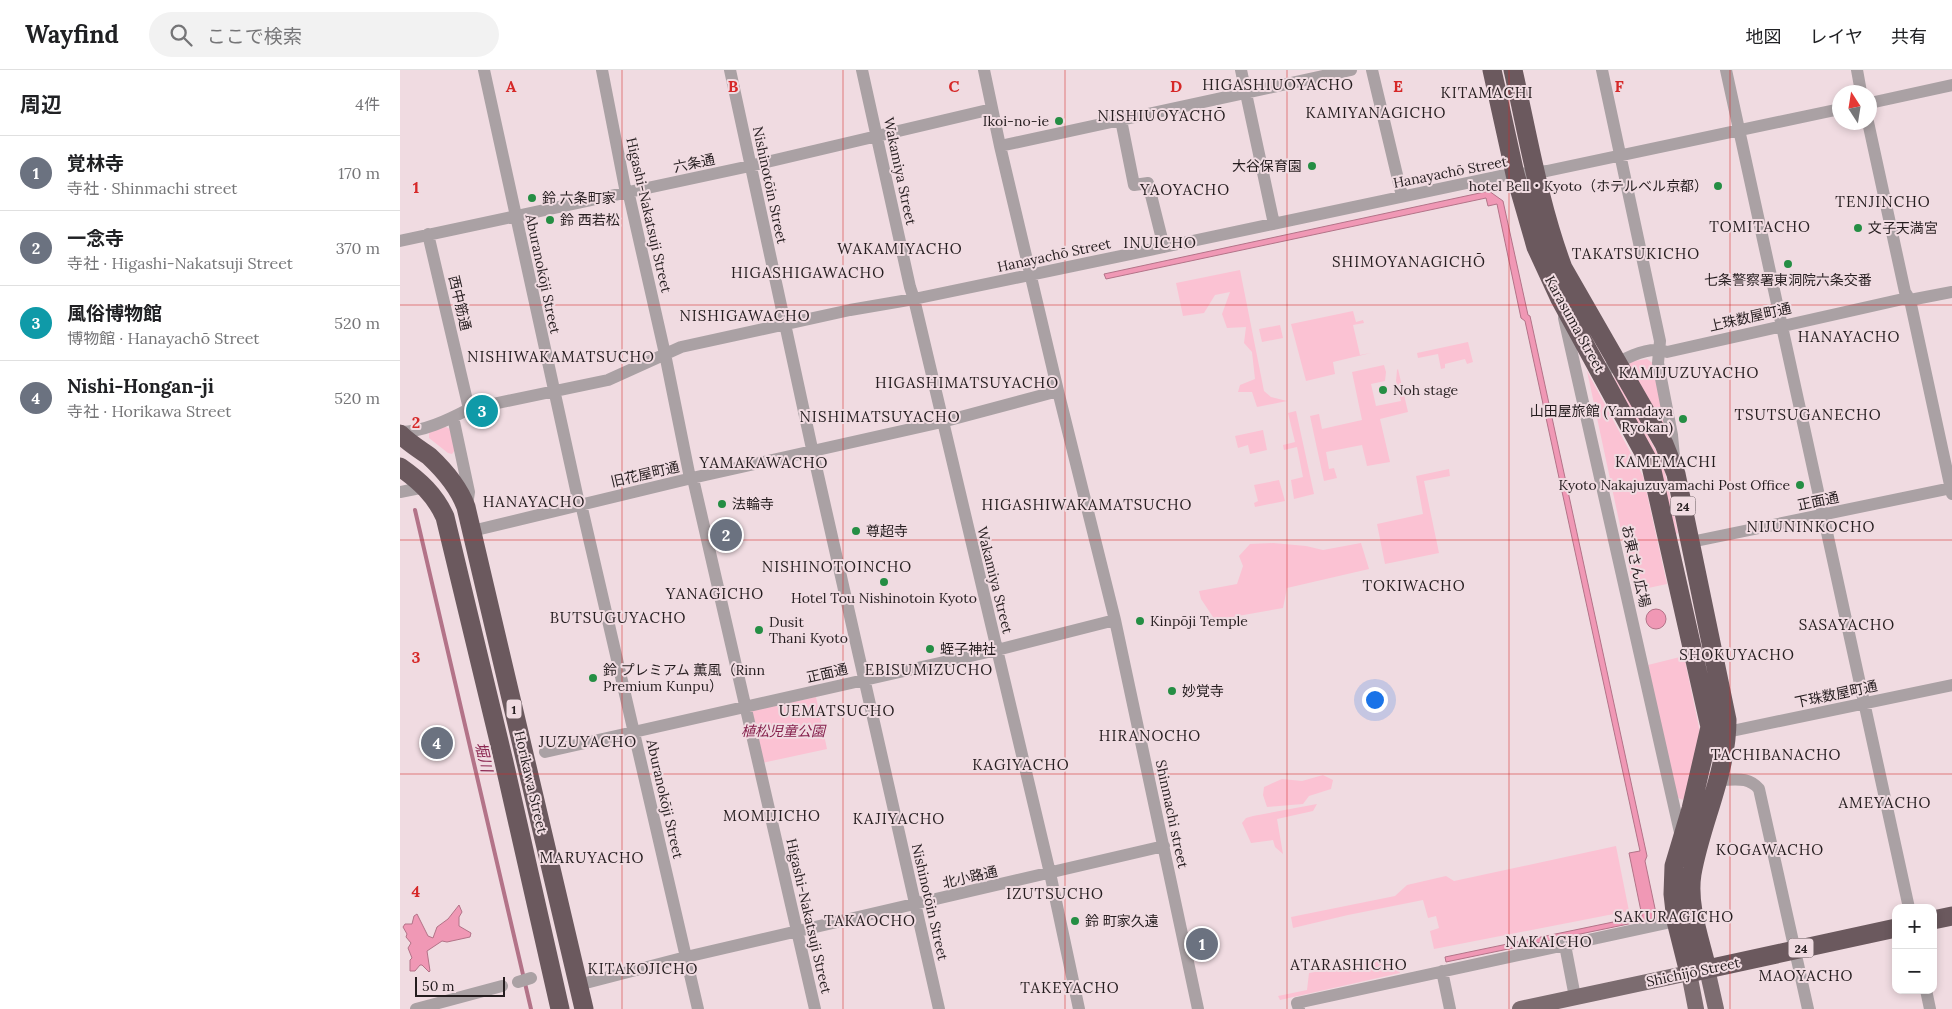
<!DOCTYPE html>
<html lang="ja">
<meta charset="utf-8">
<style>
body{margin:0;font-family:Lora,"Noto Sans JP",serif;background:#f2f2f2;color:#202124}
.controls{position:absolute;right:15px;bottom:15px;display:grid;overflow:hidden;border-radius:10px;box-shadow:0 2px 8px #0003}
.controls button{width:45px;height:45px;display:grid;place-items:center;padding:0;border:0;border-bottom:1px solid #e0e0e0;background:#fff;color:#202124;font:25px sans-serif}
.compass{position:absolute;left:1432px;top:15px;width:45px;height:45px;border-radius:50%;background:#fff;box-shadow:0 2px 8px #0003;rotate:348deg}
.scale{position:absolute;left:15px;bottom:12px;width:90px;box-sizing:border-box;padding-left:5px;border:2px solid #251d1f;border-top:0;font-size:14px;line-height:18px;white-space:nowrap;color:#251d1f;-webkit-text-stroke:4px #f0dbe1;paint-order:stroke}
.you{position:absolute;left:974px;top:629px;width:18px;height:18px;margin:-12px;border:4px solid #fff;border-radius:50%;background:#1a73e8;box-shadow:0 0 0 8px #1a73e833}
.badge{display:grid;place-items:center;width:32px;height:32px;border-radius:50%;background:#0f766e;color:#fff;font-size:16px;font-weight:700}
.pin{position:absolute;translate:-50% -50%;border:2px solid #fff;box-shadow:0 1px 5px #0006}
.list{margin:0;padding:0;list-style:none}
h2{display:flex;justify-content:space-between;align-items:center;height:65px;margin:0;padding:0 20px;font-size:21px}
h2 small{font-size:16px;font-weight:400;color:#757577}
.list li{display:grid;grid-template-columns:32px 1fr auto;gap:15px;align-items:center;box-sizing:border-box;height:75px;padding:0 20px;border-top:1px solid #e0e0e0}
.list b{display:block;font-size:19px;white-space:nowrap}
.list p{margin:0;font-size:16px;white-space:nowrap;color:#757577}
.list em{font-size:16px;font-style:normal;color:#757577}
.icon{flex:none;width:28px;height:28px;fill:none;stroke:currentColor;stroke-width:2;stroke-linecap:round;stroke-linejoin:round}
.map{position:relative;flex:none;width:1552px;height:939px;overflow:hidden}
header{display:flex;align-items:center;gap:30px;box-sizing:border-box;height:70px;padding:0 25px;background:#fff;border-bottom:1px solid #e0e0e0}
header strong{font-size:24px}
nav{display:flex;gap:28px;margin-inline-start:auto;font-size:18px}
.search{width:350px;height:45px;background:#f2f2f2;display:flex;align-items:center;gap:12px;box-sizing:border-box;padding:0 18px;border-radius:28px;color:#757577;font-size:19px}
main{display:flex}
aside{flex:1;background:#fff}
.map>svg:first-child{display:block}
.green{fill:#fbc2d3}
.water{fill:#f098b5;stroke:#b37388}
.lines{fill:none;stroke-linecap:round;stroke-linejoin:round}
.stream{stroke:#b37388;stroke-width:4}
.minor{stroke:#aaa1a4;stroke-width:12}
.major{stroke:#7c6c70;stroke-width:16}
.highway{stroke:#6b595e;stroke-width:19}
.grid{fill:none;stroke:#d62828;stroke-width:1;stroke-opacity:0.55}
.poi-dot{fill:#258e44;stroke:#f0dbe1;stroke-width:2}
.labels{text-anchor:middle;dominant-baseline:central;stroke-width:4;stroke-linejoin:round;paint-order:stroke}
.shield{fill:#f0dbe1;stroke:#625659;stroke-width:1}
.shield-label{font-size:12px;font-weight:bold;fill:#251d1f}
.poi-label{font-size:14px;fill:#251d1f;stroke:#f0dbe1;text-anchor:start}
.street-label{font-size:14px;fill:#251d1f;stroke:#f0dbe1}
.park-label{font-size:14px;font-style:italic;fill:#841f4b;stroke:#f0dbe1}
.neighbourhood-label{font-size:15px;letter-spacing:1px;fill:#251d1f;stroke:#f0dbe1}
.water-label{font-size:15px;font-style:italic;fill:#8b2751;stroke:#f0dbe1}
.grid-label{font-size:16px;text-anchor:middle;font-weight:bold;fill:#d62828;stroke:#f0dbe1;stroke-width:4;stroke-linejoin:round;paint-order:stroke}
</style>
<header>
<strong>Wayfind</strong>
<div class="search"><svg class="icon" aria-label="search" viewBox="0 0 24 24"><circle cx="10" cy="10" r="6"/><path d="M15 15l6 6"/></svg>ここで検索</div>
<nav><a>地図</a><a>レイヤ</a><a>共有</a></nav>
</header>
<main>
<aside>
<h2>周辺<small>4件</small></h2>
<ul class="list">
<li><span class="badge" style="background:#6b7280">1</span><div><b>覚林寺</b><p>寺社 · Shinmachi street</p></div><em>170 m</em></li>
<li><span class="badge" style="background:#6b7280">2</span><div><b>一念寺</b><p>寺社 · Higashi-Nakatsuji Street</p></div><em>370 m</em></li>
<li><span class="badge" style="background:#0f9aa8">3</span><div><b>風俗博物館</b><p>博物館 · Hanayachō Street</p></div><em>520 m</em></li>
<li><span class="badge" style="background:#6b7280">4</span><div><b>Nishi-Hongan-ji</b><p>寺社 · Horikawa Street</p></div><em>520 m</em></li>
</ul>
</aside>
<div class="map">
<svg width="1552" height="939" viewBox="0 0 1552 939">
<rect width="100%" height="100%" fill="#f0dbe1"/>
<path class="green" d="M 840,200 L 864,321 L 871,327 L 887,331 L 857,337 L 852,322 L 838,322 L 840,315 L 855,309 L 852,282 L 844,273 L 846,257 L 827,258 L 822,244 L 830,222 L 815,225 L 804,243 L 783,246 L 776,213 Z
M 953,241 L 956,252 L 963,250 L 964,253 L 953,255 L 960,285 L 971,283 L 933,292 L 935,304 L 906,311 L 891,254 Z
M 880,255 L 883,268 L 862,272 L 859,259 Z
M 1068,272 L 1073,292 L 1067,294 L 1065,289 L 1045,294 L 1045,298 L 1041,299 L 1038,284 L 1018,288 L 1017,283 Z
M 1247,289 L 1254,294 L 1266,359 L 1228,294 L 1229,292 Z
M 984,295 L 986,302 L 985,311 L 971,314 L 976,336 L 1001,331 L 996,311 L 997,300 L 998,299 L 1008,342 L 980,349 L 990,392 L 967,396 L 962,375 L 926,382 L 929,399 L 934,398 L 937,408 L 924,411 L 910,346 L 919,344 L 922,359 L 962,350 L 952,302 Z
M 1187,301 L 1243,406 L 1267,514 L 1234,521 Z
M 1216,306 L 1263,394 L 1278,463 L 1276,464 L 1259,395 L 1214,308 Z
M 896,341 L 914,424 L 894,429 L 891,410 L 903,407 L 897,377 L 884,380 L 883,375 L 895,372 L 888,343 Z
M 44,356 L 50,359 L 55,380 L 52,384 L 48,383 L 29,368 L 29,362 Z
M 863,360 L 867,380 L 850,384 L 848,375 L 838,378 L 835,366 Z
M 1049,399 L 1050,406 L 1024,411 L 1039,483 L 985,494 L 977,454 L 1023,444 L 1016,406 Z
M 879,410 L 885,431 L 855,437 L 854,433 L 858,431 L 854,415 Z
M 873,473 L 906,476 L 923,480 L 961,473 L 969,499 L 887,518 L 883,538 L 815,550 L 801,529 L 799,521 L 837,514 L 843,496 L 839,486 L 850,474 Z
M 1284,586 L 1300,662 L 1293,699 L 1283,730 L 1276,727 L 1248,595 Z
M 416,627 L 427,679 L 362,693 L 351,641 Z
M 923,705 L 933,710 L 931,719 L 909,726 L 903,734 L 867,737 L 863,725 L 864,717 L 882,709 L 902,711 Z
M 917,734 L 913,741 L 877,749 L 883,784 L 875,777 L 873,770 L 851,773 L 842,753 L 846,748 L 853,746 Z
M 1216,776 L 1229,841 L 1034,879 L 1030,861 L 1039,858 L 1036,846 L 1028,848 L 1023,830 L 948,845 L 893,858 L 891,847 L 995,826 L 1007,815 L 1046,806 L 1054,811 Z
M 994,888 L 1000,903 L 880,930 L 878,926 L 907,920 L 909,903 Z"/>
<path class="water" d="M 1089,121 L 1103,131 L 1128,245 L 1130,246 L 1247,786 L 1245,791 L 1257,848 L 1046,892 L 1045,887 L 1242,846 L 1229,783 L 1240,781 L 1125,251 L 1121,248 L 1097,134 L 1088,136 L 1086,128 L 706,209 L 704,204 Z
M1246 549a10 10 0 1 1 20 0a10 10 0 1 1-20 0Z
M 59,835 L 62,842 L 59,847 L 59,856 L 71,863 L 70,867 L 47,872 L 42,871 L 27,881 L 30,901 L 29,902 L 22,895 L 20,895 L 15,901 L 10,901 L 10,890 L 12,888 L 8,878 L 11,873 L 6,867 L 7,864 L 3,857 L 5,854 L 12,854 L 14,846 L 17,844 L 28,866 L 33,868 L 37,857 L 48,849 Z"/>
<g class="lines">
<path class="stream" d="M 15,440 L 131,939"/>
<path class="minor" d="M 84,0 L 178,429 L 181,434 L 298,939
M 202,0 L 226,123 L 229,125 L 265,284 L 289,403 L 294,413 L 415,939
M 330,0 L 411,374 L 539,939
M 462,0 L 510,217 L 514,229 L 650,803 L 679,939
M 584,0 L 600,76 L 658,321 L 715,550 L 798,939
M 841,0 L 874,154
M 972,0 L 1002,126
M 1202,0 L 1260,271 L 1258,293 L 1272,365 L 1274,387
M 1326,0 L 1509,838
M 1457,0 L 1461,22
M 1470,33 L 1552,15
M 721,50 L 734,115 L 748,113 L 764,177
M 1468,52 L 1505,222 L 1510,230 L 1552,424
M 600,76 L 951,0
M 28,164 L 69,339
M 0,171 L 350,96 L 592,39
M 1164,248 L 1281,767
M 1201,303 C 1218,292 1247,274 1267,282 L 1503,229 L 1510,230 L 1552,222
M 53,347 L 69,422 L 67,435
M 0,362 C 23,362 48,350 69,339 L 208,310 L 281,277 L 450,240 L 514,229 L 764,177 L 1100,106 L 1147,101 L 1440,39
M 0,422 L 25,417
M 72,461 L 292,408 L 542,352 L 658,321
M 1291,472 L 1551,418
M 1327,662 L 1552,615
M 145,682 L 597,580 L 715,550
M 1318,710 C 1335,710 1348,706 1359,719 L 1408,939
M 1165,875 L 1175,927
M 1042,901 L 1050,939
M 118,912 L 131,908
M 178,915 L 286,887 L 764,776
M 1526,920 L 1530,939
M 16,939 L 102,916
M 899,939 L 897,933 L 1276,851"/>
<path class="major" d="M 1307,899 L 1316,939
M 1120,939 L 1289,903 L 1296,939"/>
<path class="highway" d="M 1092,0 L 1115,104 L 1136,177 L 1160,229 L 1251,396 L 1310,657 L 1291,739 L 1274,796 L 1273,824 L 1276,851 L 1289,903 L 1496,858
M 1113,0 C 1128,66 1139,134 1163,198 L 1264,374 L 1276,404 L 1327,650 C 1327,704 1301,752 1292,804 C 1287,835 1300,869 1307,899
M 0,364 C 9,373 19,379 29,386 C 44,400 59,418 66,437 L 184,939
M 0,397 C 20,411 35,425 45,447 L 104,692 L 160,939
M 1533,850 L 1552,846"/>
</g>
<path class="grid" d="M 222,0 L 222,939M 443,0 L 443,939M 665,0 L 665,939M 887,0 L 887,939M 1109,0 L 1109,939M 1330,0 L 1330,939M 0,235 L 1552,235M 0,470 L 1552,470M 0,704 L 1552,704"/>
<g class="poi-dot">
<circle cx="659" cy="51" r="5"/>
<circle cx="912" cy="96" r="5"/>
<circle cx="1318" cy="116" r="5"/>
<circle cx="132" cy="128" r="5"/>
<circle cx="150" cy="150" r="5"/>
<circle cx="1458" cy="158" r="5"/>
<circle cx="1388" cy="194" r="5"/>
<circle cx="983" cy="320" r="5"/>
<circle cx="1283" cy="349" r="5"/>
<circle cx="1400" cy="415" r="5"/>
<circle cx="322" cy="434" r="5"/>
<circle cx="456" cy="461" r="5"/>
<circle cx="484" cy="512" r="5"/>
<circle cx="740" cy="551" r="5"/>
<circle cx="359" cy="560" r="5"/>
<circle cx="530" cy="579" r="5"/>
<circle cx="193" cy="608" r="5"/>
<circle cx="772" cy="621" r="5"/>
<circle cx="675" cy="851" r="5"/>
</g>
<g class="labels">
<g class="shield">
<rect x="1270.5" y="426.5" width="25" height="19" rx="4"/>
<rect x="106.5" y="629.5" width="15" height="19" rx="4"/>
<rect x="1388.5" y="868.5" width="25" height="19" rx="4"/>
</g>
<g class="shield-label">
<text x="1283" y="436">24</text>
<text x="114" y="639">1</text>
<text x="1401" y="878">24</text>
</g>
<g class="poi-label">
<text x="649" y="51" text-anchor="end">Ikoi-no-ie</text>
<text x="902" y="96" text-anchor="end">大谷保育園</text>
<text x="1308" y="116" text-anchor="end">hotel Bell・Kyoto（ホテルベル京都）</text>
<text x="142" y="128">鈴 六条町家</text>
<text x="160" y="150">鈴 西若松</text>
<text x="1468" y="158">文子天満宮</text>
<text x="1388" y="210" text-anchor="middle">七条警察署東洞院六条交番</text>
<text x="993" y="320">Noh stage</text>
<text x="1273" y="341" text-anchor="end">山田屋旅館 (Yamadaya<tspan x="1273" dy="16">Ryokan)</tspan></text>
<text x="1390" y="415" text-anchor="end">Kyoto Nakajuzuyamachi Post Office</text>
<text x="332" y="434">法輪寺</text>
<text x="466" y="461">尊超寺</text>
<text x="484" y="528" text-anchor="middle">Hotel Tou Nishinotoin Kyoto</text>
<text x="750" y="551">Kinpōji Temple</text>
<text x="369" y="552">Dusit<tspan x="369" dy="16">Thani Kyoto</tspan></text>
<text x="540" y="579">蛭子神社</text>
<text x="203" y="600">鈴 プレミアム 薫風（Rinn<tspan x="203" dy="16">Premium Kunpu）</tspan></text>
<text x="782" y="621">妙覚寺</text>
<text x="685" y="851">鈴 町家久遠</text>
</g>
<g class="street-label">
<text transform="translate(294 93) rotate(-12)">六条通</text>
<text transform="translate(500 101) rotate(78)">Wakamiya Street</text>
<text transform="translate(1050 102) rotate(-11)">Hanayachō Street</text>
<text transform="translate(370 115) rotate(78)">Nishinotōin Street</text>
<text transform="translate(249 145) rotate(77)">Higashi-Nakatsuji Street</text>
<text transform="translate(654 185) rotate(-12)">Hanayachō Street</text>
<text transform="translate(143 204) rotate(78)">Aburanokōji Street</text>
<text transform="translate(60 233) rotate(77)">西中筋通</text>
<text transform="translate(1350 247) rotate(-13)">上珠数屋町通</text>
<text transform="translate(1175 254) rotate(61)">Karasuma Street</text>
<text transform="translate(245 404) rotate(-13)">旧花屋町通</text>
<text transform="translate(1418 431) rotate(-12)">正面通</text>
<text transform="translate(1236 496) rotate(77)">お東さん広場</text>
<text transform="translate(595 510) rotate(76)">Wakamiya Street</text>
<text transform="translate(427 603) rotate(-13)">正面通</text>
<text transform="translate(1436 624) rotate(-12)">下珠数屋町通</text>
<text transform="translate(131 712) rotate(77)">Horikawa Street</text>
<text transform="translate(265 729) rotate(77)">Aburanokōji Street</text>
<text transform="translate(772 744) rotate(78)">Shinmachi street</text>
<text transform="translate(570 807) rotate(-13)">北小路通</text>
<text transform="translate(530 832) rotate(77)">Nishinotōin Street</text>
<text transform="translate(409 846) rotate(77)">Higashi-Nakatsuji Street</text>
<text transform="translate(1293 902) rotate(-12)">Shichijō Street</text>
</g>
<g class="park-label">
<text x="383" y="661">植松児童公園</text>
</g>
<g class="neighbourhood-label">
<text x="878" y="14">HIGASHIUOYACHO</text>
<text x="1087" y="22">KITAMACHI</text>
<text x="976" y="42">KAMIYANAGICHO</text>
<text x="762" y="45">NISHIUOYACHŌ</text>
<text x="785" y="119">YAOYACHO</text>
<text x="1483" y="131">TENJINCHO</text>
<text x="1360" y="156">TOMITACHO</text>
<text x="760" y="172">INUICHO</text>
<text x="500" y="178">WAKAMIYACHO</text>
<text x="1236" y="183">TAKATSUKICHO</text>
<text x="1009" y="191">SHIMOYANAGICHŌ</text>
<text x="408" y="202">HIGASHIGAWACHO</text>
<text x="345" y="245">NISHIGAWACHO</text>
<text x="1449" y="266">HANAYACHO</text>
<text x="161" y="286">NISHIWAKAMATSUCHO</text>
<text x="1289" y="302">KAMIJUZUYACHO</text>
<text x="567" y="312">HIGASHIMATSUYACHO</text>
<text x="1408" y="344">TSUTSUGANECHO</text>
<text x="480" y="346">NISHIMATSUYACHO</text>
<text x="1266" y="391">KAMEMACHI</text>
<text x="364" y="392">YAMAKAWACHO</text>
<text x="134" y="431">HANAYACHO</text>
<text x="687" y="434">HIGASHIWAKAMATSUCHO</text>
<text x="1411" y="456">NIJUNINKOCHO</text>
<text x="437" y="496">NISHINOTOINCHO</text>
<text x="1014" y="515">TOKIWACHO</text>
<text x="315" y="523">YANAGICHO</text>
<text x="218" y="547">BUTSUGUYACHO</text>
<text x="1447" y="554">SASAYACHO</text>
<text x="1337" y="584">SHOKUYACHO</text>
<text x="529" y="599">EBISUMIZUCHO</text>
<text x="437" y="640">UEMATSUCHO</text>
<text x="750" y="665">HIRANOCHO</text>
<text x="188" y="671">JUZUYACHO</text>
<text x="1376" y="684">TACHIBANACHO</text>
<text x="621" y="694">KAGIYACHO</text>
<text x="1485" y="732">AMEYACHO</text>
<text x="372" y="745">MOMIJICHO</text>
<text x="499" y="748">KAJIYACHO</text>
<text x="1370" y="779">KOGAWACHO</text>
<text x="192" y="787">MARUYACHO</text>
<text x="655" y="823">IZUTSUCHO</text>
<text x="1274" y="846">SAKURAGICHO</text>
<text x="470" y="850">TAKAOCHO</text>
<text x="1149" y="871">NAKAICHO</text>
<text x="949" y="894">ATARASHICHO</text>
<text x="243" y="898">KITAKOJICHO</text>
<text x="1406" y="905">MAOYACHO</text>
<text x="670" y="917">TAKEYACHO</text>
</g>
<g class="water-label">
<text transform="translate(84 687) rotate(77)">堀川</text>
</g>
</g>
<g class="grid-label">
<text x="111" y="22">A</text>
<text x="333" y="22">B</text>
<text x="554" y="22">C</text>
<text x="776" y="22">D</text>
<text x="998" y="22">E</text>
<text x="1219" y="22">F</text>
<text x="16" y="123">1</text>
<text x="16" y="358">2</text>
<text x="16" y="593">3</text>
<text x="16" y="827">4</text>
</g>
</svg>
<div class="controls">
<button>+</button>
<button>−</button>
</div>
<svg class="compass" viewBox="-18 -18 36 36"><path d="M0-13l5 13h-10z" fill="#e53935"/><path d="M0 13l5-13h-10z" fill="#757577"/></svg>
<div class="scale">50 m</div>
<div class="you"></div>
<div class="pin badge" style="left:802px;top:874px;background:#6b7280">1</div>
<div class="pin badge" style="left:326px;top:465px;background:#6b7280">2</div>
<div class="pin badge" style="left:82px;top:341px;background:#0f9aa8">3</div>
<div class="pin badge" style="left:37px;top:673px;background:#6b7280">4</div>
</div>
</main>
